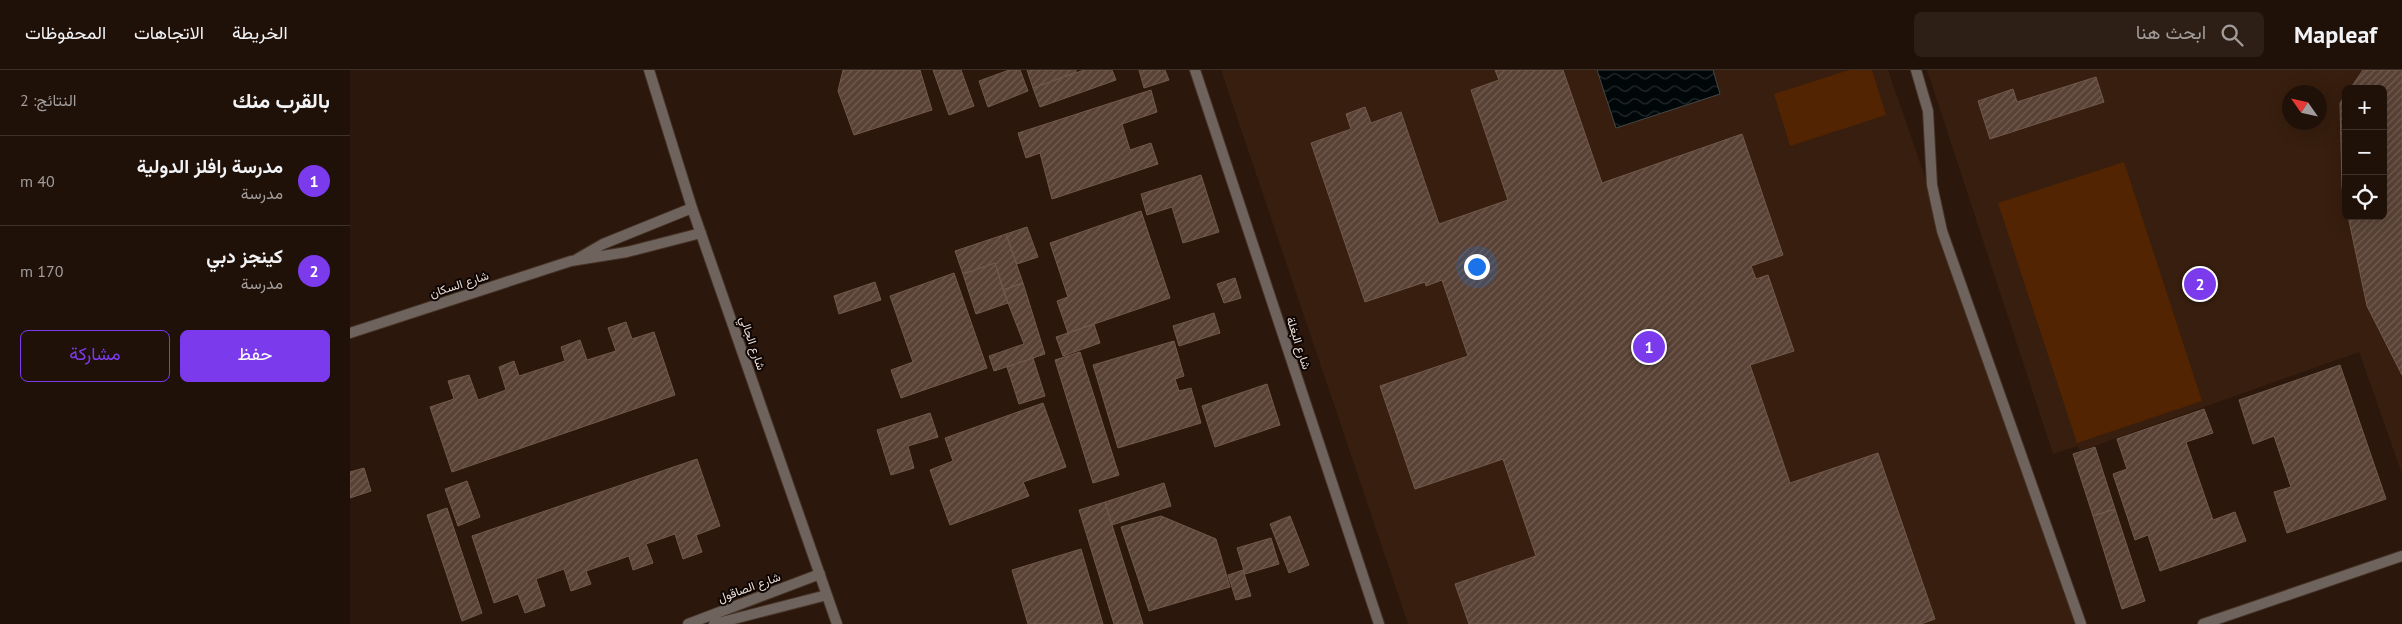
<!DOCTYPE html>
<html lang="ar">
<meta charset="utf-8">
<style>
body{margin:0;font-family:"PT Sans",Vazirmatn,sans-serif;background:#2d1f16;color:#f1f3f6;direction:rtl}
.controls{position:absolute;right:15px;top:15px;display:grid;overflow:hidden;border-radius:8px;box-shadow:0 5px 20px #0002}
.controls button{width:45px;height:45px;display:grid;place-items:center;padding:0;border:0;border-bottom:1px solid #3d3129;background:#201108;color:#f1f3f6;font:25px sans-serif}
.compass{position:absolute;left:1932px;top:15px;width:45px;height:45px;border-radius:50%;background:#201108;box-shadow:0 5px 20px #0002;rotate:304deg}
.you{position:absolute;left:1126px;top:196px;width:18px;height:18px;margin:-12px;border:4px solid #fff;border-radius:50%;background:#1a73e8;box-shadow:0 0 0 8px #1a73e833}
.badge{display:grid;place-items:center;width:32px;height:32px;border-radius:50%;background:#7c3aed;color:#fff;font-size:16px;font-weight:700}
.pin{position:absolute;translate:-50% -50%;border:2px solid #fff;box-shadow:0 1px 5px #0006}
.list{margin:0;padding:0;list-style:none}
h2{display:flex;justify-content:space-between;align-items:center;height:65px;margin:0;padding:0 20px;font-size:21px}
h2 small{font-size:16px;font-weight:400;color:#a29d9c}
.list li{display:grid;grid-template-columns:32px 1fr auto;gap:15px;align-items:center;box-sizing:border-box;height:90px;padding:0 20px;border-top:1px solid #3d3129}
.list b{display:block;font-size:19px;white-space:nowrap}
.list p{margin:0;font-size:16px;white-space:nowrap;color:#a29d9c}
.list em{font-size:16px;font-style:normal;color:#a29d9c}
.actions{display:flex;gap:10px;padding:15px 20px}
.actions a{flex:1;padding:11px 0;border:1px solid #7c3aed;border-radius:8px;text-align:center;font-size:18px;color:#7c3aed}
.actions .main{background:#7c3aed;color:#fff}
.icon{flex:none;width:28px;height:28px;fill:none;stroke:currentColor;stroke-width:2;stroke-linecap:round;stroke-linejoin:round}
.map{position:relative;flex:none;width:2052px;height:554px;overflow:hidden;direction:ltr}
header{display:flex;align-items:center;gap:30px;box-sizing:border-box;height:70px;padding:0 25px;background:#201108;border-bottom:1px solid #3d3129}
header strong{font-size:24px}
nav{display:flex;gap:28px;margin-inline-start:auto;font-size:18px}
.search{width:350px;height:45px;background:#2d1f16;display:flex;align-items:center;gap:12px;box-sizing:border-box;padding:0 18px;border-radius:8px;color:#a29d9c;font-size:19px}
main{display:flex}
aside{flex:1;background:#201108}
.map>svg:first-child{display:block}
.built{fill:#371e0e;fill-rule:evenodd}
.pitch{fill:#522402}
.water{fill:url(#water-waves);stroke:#464746}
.building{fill:url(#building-hatch);stroke:#71594c}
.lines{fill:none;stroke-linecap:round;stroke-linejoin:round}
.lane-casing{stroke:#463327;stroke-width:12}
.street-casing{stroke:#463327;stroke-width:12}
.lane{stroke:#6e635d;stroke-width:10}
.street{stroke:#6e635d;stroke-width:10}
.labels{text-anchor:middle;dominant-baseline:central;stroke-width:4;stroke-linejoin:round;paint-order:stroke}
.street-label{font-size:12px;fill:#ebddd5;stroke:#0d0503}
</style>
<header>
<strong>Mapleaf</strong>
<div class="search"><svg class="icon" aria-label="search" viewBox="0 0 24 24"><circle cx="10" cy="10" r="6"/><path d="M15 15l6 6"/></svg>ابحث هنا</div>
<nav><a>الخريطة</a><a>الاتجاهات</a><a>المحفوظات</a></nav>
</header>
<main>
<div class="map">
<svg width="2052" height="554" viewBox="0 0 2052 554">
<defs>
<pattern id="water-waves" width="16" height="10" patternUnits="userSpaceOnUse" patternTransform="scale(1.25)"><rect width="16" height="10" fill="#000709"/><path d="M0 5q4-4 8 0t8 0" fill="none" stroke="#252b2c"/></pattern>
<pattern id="building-hatch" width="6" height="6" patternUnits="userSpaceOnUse" patternTransform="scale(1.25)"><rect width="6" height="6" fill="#594235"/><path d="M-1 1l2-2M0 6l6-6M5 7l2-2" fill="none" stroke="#715d51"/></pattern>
</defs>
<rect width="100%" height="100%" fill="#2b170b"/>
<path class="built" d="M 871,0 L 1538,0 L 1730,554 L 1058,554 Z
M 1577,0 L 2052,0 L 2052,404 L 2009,282 L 1730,381 L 1728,376 L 1703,384 ZM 1996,19 L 2033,19 L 2033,146 L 1996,146 ZM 1940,22 L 1970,22 L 1970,52 L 1940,52 Z"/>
<path class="pitch" d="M 1499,0 L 1522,0 L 1536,45 L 1440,76 L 1424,24 Z
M 1774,92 L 1852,331 L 1727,373 L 1648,133 Z"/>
<path class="water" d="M 1247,0 L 1363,0 L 1370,24 L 1266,58 Z"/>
<path class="building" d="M 493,0 L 570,0 L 582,40 L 504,65 L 488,21 Z
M 583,0 L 611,0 L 624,36 L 599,45 Z
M 659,0 L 670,0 L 678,21 L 638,37 L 629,11 Z
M 677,0 L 726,0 L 726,2 L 683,18 Z
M 762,0 L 766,10 L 690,37 L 683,18 L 734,0 Z
M 789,0 L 815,0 L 819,10 L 794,18 Z
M 1145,0 L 1213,0 L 1252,113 L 1392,64 L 1433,185 L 1401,196 L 1406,209 L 1418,205 L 1444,281 L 1400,295 L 1440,413 L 1528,383 L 1585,549 L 1571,554 L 1119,554 L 1105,514 L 1186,486 L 1153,389 L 1065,419 L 1030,316 L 1118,286 L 1092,210 L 1076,216 L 1075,212 L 1015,232 L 961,73 L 1001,59 L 996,44 L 1015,37 L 1021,53 L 1051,42 L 1089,154 L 1158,130 L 1121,20 L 1149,10 Z
M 2013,0 L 2052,0 L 2052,305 L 2017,236 L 1998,146 L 2033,146 L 2033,19 L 2000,19 Z
M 1746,7 L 1754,32 L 1640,69 L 1628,31 L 1663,19 L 1667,32 Z
M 801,20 L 807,42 L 772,54 L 780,80 L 801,73 L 808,94 L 702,129 L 690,83 L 676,88 L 668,63 Z
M 1996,24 L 1996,135 L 1992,117 L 1990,33 Z
M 851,105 L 869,162 L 833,173 L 822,137 L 797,145 L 791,124 Z
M 791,141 L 820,228 L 718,263 L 707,231 L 718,227 L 700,173 Z
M 677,157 L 688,187 L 667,194 L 656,164 Z
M 656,164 L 673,213 L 653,220 L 645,193 L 613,204 L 605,181 Z
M 645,193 L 658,233 L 626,244 L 613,204 Z
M 604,203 L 637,298 L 551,328 L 541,300 L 563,292 L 540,226 Z
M 885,208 L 891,228 L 874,233 L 867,214 Z
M 525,212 L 531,230 L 489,244 L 484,226 Z
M 673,213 L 695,284 L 644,301 L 639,286 L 674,274 L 653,220 Z
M 864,243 L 870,263 L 829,276 L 823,256 Z
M 276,252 L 282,269 L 304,262 L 325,325 L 102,402 L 80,337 L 104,329 L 98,311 L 119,305 L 128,330 L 156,320 L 149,297 L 164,291 L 169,306 L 215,291 L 211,277 L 230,270 L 237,290 L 266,281 L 258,258 Z
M 744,254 L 750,273 L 713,286 L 706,267 Z
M 824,271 L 834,306 L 825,309 L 829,321 L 841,318 L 851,353 L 768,378 L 743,295 Z
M 730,282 L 769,405 L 743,413 L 705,290 Z
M 683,288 L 695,326 L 669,334 L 657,297 Z
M 1990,295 L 2036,429 L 1937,463 L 1924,422 L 1941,417 L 1924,366 L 1903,374 L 1889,330 Z
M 917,314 L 930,355 L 865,377 L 852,336 Z
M 693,333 L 716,397 L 673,412 L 679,426 L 600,455 L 580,400 L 603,391 L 595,368 Z
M 1854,339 L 1863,363 L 1836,372 L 1863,450 L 1885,442 L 1896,471 L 1810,501 L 1798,465 L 1785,470 L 1763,404 L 1777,399 L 1767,369 Z
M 580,343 L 588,367 L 558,376 L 564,398 L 541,405 L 527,360 Z
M 1745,377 L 1765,439 L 1743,446 L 1723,384 Z
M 347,389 L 370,456 L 346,465 L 352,482 L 333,489 L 325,464 L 296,474 L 303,493 L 283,500 L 279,486 L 236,501 L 241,514 L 221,521 L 214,499 L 186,509 L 195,536 L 175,543 L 168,524 L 144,533 L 122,466 Z
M 14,398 L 21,421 L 0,428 L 0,402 Z
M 117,411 L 130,447 L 108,456 L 95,419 Z
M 814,413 L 821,436 L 762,455 L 755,432 Z
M 755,432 L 762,455 L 793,554 L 764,554 L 729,440 Z
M 97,438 L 132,543 L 112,551 L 77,445 Z
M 1765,439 L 1795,531 L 1772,539 L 1743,446 Z
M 811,446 L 866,469 L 880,517 L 799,541 L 771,457 Z
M 940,446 L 959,495 L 939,503 L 920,454 Z
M 921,468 L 929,494 L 895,504 L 887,478 Z
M 731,479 L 753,554 L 678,554 L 662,500 Z
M 893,500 L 901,526 L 886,530 L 878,505 Z"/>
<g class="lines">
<g class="lane-casing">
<path id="lane" d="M 1566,0 L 1578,41 L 1582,115 L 1592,161 L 1731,554
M 1853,554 L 2052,486"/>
</g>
<g class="street-casing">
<path id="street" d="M 299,0 L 342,138 L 487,554
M 845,0 L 1029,554
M 227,189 L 253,174 L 342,138
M 0,263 L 221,191 L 277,182 L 351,163
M 338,554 L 470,504
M 364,554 L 477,525"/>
</g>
<use href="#lane" class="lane"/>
<use href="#street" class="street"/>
</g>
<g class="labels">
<g class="street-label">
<text transform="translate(109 214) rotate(-18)">شارع السكان</text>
<text transform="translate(403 273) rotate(71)">شارع الجالي</text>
<text transform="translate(949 273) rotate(72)">شارع البغلة</text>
<text transform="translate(399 517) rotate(-20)">شارع الصاقول</text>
</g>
</g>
</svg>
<div class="controls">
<button>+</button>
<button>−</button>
<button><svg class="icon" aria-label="locate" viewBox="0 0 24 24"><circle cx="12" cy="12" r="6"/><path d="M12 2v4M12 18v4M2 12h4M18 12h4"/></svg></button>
</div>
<svg class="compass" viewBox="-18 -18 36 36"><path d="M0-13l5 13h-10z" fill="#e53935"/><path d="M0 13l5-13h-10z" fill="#a29d9c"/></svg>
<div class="you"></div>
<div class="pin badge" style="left:1299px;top:277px">1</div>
<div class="pin badge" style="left:1850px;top:214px">2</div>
</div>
<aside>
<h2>بالقرب منك<small>النتائج: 2</small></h2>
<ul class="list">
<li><span class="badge">1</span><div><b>مدرسة رافلز الدولية</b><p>مدرسة</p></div><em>40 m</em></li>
<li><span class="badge">2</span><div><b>كينجز دبي</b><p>مدرسة</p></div><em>170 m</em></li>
</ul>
<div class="actions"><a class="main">حفظ</a><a>مشاركة</a></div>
</aside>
</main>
